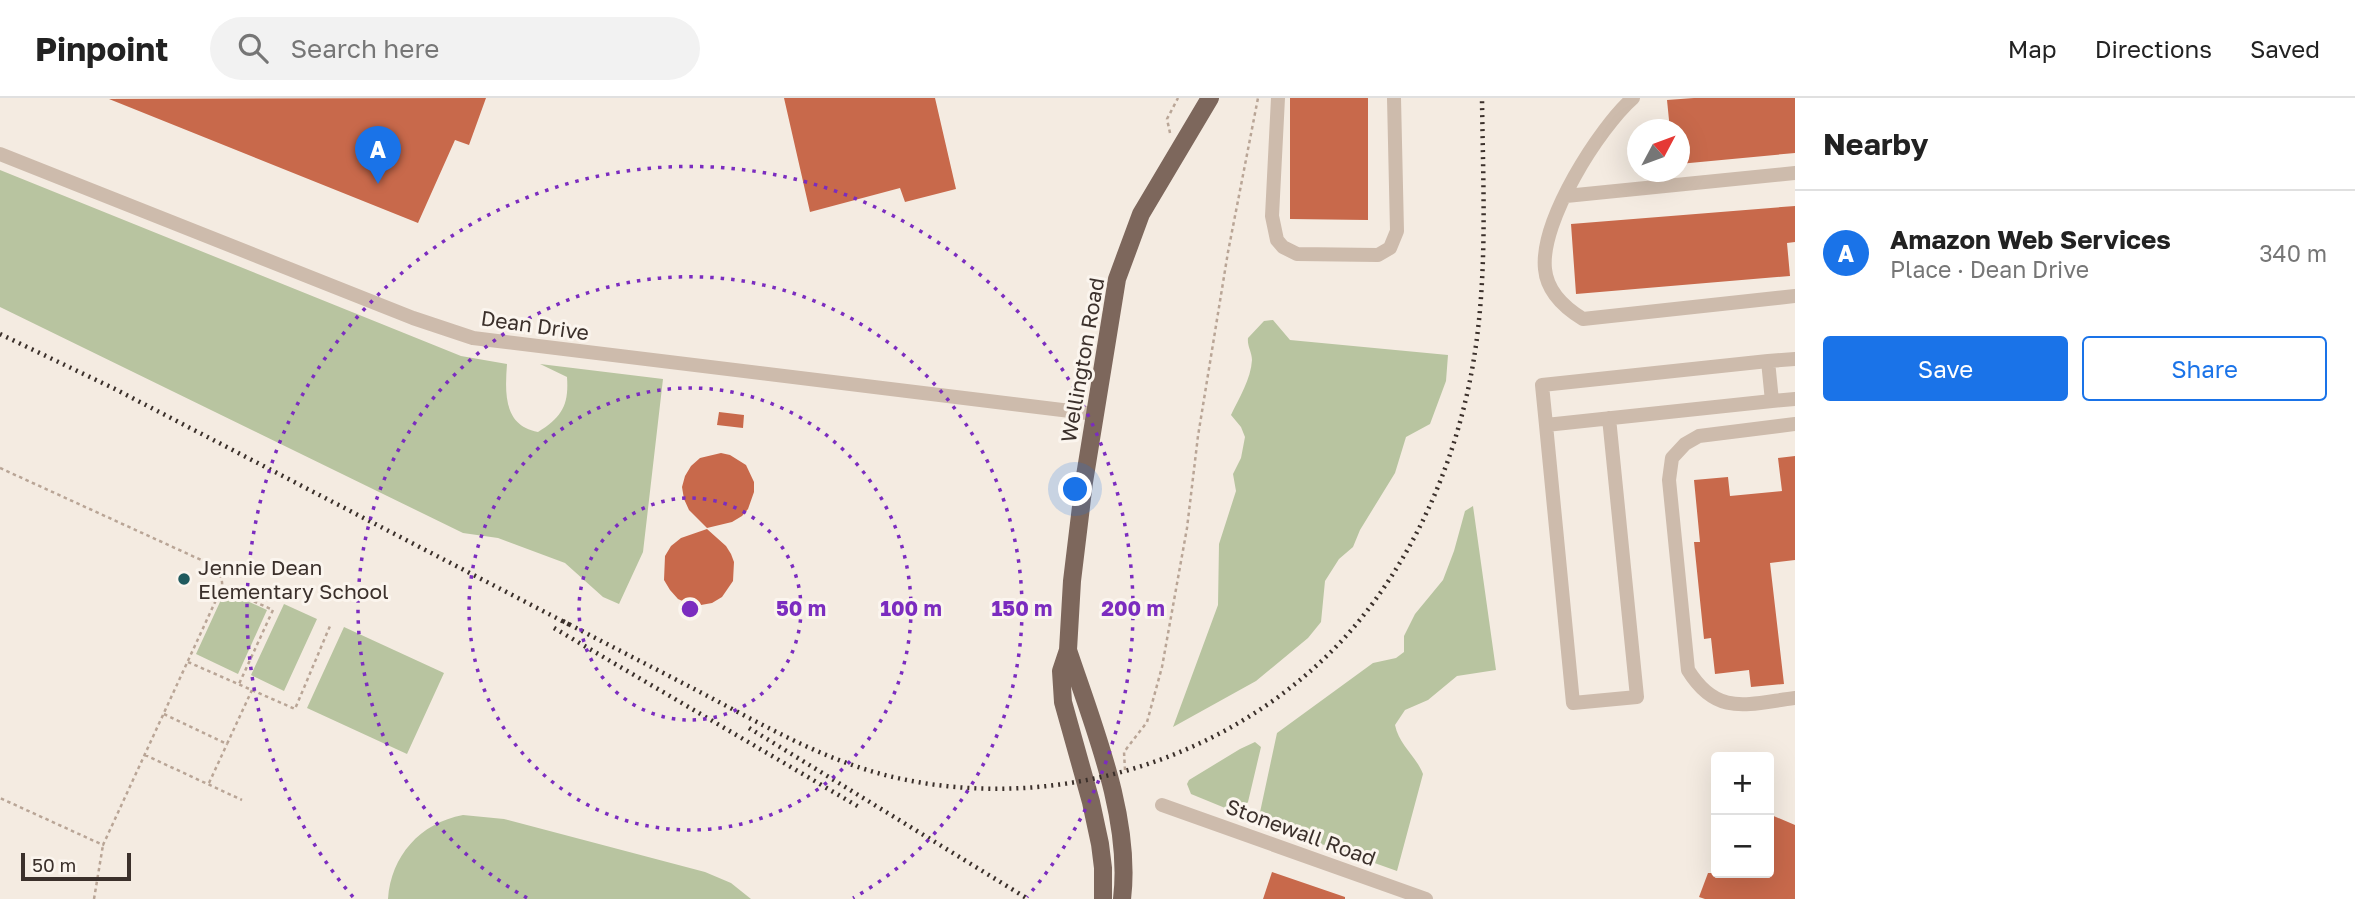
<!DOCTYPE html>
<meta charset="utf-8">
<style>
body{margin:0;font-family:"Golos Text",sans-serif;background:#f2f2f2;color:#222}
.controls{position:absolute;right:21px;bottom:21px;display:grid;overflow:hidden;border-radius:7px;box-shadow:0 7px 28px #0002}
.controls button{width:63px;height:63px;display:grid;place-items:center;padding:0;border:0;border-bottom:2px solid #e0e0e0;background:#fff;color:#222;font:35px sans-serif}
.compass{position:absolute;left:1627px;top:21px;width:63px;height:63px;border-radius:50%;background:#fff;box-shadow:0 7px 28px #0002;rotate:49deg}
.scale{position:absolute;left:21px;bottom:18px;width:110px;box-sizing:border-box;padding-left:7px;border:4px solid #3b302b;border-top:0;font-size:19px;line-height:24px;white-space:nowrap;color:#3b302b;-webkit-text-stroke:5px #fbf5ee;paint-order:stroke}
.you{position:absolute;left:1076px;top:392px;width:24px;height:24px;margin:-18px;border:5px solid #fff;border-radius:50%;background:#1a73e8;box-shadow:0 0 0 10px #1a73e833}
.badge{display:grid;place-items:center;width:46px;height:46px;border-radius:50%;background:#1a73e8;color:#fff;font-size:23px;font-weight:700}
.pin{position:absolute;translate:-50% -58px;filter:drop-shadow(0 2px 4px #0008)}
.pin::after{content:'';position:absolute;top:37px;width:24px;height:21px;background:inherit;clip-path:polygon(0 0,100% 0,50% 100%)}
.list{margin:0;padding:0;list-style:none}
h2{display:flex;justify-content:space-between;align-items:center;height:91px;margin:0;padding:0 28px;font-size:30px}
h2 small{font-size:23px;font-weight:400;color:#767676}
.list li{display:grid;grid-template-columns:46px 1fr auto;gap:21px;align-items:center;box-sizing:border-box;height:126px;padding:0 28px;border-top:2px solid #e0e0e0}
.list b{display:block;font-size:26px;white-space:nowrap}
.list p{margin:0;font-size:23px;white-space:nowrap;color:#767676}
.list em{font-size:23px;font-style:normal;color:#767676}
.actions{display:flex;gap:14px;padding:21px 28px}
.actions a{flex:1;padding:16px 0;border:2px solid #1a73e8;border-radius:7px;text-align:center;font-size:24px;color:#1a73e8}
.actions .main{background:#1a73e8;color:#fff}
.icon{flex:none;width:38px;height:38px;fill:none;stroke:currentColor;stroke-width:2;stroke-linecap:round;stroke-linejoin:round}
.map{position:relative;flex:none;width:1795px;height:801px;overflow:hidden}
header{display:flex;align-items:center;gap:42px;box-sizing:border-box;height:98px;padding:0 35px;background:#fff;border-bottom:2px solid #e0e0e0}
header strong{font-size:33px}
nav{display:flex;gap:38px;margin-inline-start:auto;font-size:24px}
.search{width:490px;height:63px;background:#f2f2f2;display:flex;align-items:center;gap:18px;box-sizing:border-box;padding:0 24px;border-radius:38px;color:#767676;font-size:26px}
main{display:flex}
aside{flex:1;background:#fff}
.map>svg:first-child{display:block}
.green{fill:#b8c4a0}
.building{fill:#c8694b}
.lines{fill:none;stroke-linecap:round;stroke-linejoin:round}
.path{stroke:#b9a596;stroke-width:2.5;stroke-dasharray:3.5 3.5;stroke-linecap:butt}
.minor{stroke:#cdbbac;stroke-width:14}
.major{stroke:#7d675c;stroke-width:18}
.rail{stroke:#3b302b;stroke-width:4.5;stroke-dasharray:2 5;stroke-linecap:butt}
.ring{fill:none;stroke:#7b2cbf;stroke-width:3.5;stroke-dasharray:3.5 7}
.poi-dot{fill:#1f5a5e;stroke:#fbf5ee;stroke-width:2.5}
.labels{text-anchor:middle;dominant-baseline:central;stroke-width:6;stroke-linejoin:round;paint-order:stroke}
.street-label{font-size:21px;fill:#3b302b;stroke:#fbf5ee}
.poi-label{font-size:21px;fill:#3b302b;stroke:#fbf5ee;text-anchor:start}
.centre{fill:#7b2cbf;stroke:#fbf5ee;stroke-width:3.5}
.ring-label{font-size:21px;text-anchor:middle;font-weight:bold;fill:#7b2cbf;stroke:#fbf5ee;stroke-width:6;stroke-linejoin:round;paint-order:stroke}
</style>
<header>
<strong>Pinpoint</strong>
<div class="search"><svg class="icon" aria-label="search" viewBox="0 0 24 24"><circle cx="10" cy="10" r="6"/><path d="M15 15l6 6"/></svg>Search here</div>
<nav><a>Map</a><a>Directions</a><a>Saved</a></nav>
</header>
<main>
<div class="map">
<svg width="1795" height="801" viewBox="0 0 1795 801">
<rect width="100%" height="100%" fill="#f4ebe1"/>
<path class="green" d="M 0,72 L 461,258 L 507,266 C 505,294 503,328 538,334 C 562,319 569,307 567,279 L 540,266 L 663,281 L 643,454 L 619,506 L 603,499 L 565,465 L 498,440 L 463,435 L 0,209 Z
M 1273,222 L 1290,242 L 1448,257 L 1446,283 L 1430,326 L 1406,339 L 1395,375 L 1360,432 L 1353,449 L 1339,461 L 1325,483 L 1321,524 L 1308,540 L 1256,583 L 1173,629 L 1218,507 L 1219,446 L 1236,393 L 1233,376 L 1241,360 L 1245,339 L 1241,329 L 1231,317 C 1239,300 1251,281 1252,262 C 1252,254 1247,248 1248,240 L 1264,223 Z
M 1473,408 L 1496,572 L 1457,578 L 1428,602 L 1405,612 L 1395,627 C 1399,647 1416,658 1423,676 L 1397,773 L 1262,725 L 1259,719 L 1277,635 L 1373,565 L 1396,560 L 1404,554 L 1404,538 L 1415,516 L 1443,482 L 1454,453 L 1465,413 Z
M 225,493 L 267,512 L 238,576 L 196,556 Z
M 284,506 L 317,521 L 284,593 L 251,577 Z
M 344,529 L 444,575 L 407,656 L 307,610 Z
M 1255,644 L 1261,649 L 1248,704 L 1242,711 L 1230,712 L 1191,696 L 1187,686 L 1189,682 L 1240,651 Z
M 463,717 L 504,721 L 705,774 L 731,785 L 751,801 L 388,801 C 391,758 420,725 463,717 Z"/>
<path class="building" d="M 486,0 L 469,47 L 455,42 L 418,125 L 109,1 Z
M 784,0 L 935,0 L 956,91 L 905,104 L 900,90 L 810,114 Z
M 1290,0 L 1368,0 L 1368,122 L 1290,121 Z
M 1694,0 L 1795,0 L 1795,55 L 1679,66 L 1679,32 L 1670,32 L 1667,2 Z
M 1795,108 L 1795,144 L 1787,145 L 1790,178 L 1576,196 L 1571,126 Z
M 719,314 L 744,317 L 743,330 L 717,327 Z
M 721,355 L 730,357 L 746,367 L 754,384 L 754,394 L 748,411 L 742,418 L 732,424 L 707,430 L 689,412 L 684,401 L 682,389 L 685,378 L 691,368 L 700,360 Z
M 1795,358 L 1795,462 L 1770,465 L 1784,586 L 1751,589 L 1749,572 L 1715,576 L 1711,540 L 1704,541 L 1694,444 L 1700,444 L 1694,382 L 1728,379 L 1730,398 L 1782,393 L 1778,360 Z
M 707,431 L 726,448 L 731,456 L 734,464 L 733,483 L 722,499 L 712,505 L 701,507 L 689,506 L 678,501 L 670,492 L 664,482 L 665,458 L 671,448 L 681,440 Z
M 1769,716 L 1795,727 L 1795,801 L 1705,801 L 1699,799 L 1708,775 L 1769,775 Z
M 1272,774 L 1345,799 L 1345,801 L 1263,801 Z"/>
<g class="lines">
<path class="path" d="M 1170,35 L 1167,21 L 1178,0
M 0,370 L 210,466 C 218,472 223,479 222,489 L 103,747 L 0,700
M 222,489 L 273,512 L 239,586
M 188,564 L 295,611 L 330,528
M 164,616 L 227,646 L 252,592
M 145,657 L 242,702
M 1125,672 L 1124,654 L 1147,624 L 1162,569 L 1187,430 L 1198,338 L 1228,154 L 1258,0
M 209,685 L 227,646
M 94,801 L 103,747"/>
<path class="minor" d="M 1278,0 L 1272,118 L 1277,142 L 1283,149 L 1297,156 L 1378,157 L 1390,150 L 1397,133 L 1394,0
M 1633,0 C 1599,30 1540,123 1545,171 C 1547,193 1565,210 1583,221 L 1795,198
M 0,56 L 413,220 L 473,240 L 1095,316
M 1566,98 L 1795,75
M 1768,263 L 1772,303 L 1546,327 L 1542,287 L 1768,263 L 1795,261
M 1772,303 L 1795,301
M 1795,326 L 1699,338 L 1685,346 L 1672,360 L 1669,382 L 1688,572 C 1717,619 1747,606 1795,600
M 1546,327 L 1573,605 L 1637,599 L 1609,320
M 1162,707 L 1426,801"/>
<path class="major" d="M 1068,552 C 1093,627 1132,721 1122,801
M 1103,801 L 1103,770 L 1100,746 L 1091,704 L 1063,604 L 1061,573 L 1068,552 L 1072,483 L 1084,384 L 1117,181 L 1141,116 L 1210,0"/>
<path class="rail" d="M 0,236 L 115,291 L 570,527
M 563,523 C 614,550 666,576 717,603 C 776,634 835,667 902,681 C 1062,715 1237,659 1347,537 C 1409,467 1450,378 1469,287 C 1489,193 1483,95 1482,0
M 554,530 L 859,709
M 749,630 L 1028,801"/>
</g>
<g class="ring">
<circle cx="690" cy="511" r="111"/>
<circle cx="690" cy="511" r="221"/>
<path d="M527 800A332 332 0 1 1 853 800"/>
<path d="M353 799A443 443 0 1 1 1027 799"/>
</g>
<circle class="poi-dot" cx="184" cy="481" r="7"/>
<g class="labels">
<g class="street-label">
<text transform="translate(535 227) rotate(8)">Dean Drive</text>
<text transform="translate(1082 262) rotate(-80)">Wellington Road</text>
<text transform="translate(1301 734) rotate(20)">Stonewall Road</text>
</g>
<g class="poi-label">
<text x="198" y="469">Jennie Dean<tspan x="198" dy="24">Elementary School</tspan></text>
</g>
</g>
<circle cx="690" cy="511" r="10" class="centre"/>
<g class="ring-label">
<text x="801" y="518">50 m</text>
<text x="911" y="518">100 m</text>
<text x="1022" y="518">150 m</text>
<text x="1133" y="518">200 m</text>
</g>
</svg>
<div class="controls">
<button>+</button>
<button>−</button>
</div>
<svg class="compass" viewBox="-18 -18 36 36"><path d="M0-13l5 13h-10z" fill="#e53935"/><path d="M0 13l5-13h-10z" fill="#767676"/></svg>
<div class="scale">50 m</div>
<div class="you"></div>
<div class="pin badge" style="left:378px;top:86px">A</div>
</div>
<aside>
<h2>Nearby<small></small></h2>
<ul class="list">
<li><span class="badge">A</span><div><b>Amazon Web Services</b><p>Place · Dean Drive</p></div><em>340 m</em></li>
</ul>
<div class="actions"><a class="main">Save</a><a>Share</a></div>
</aside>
</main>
